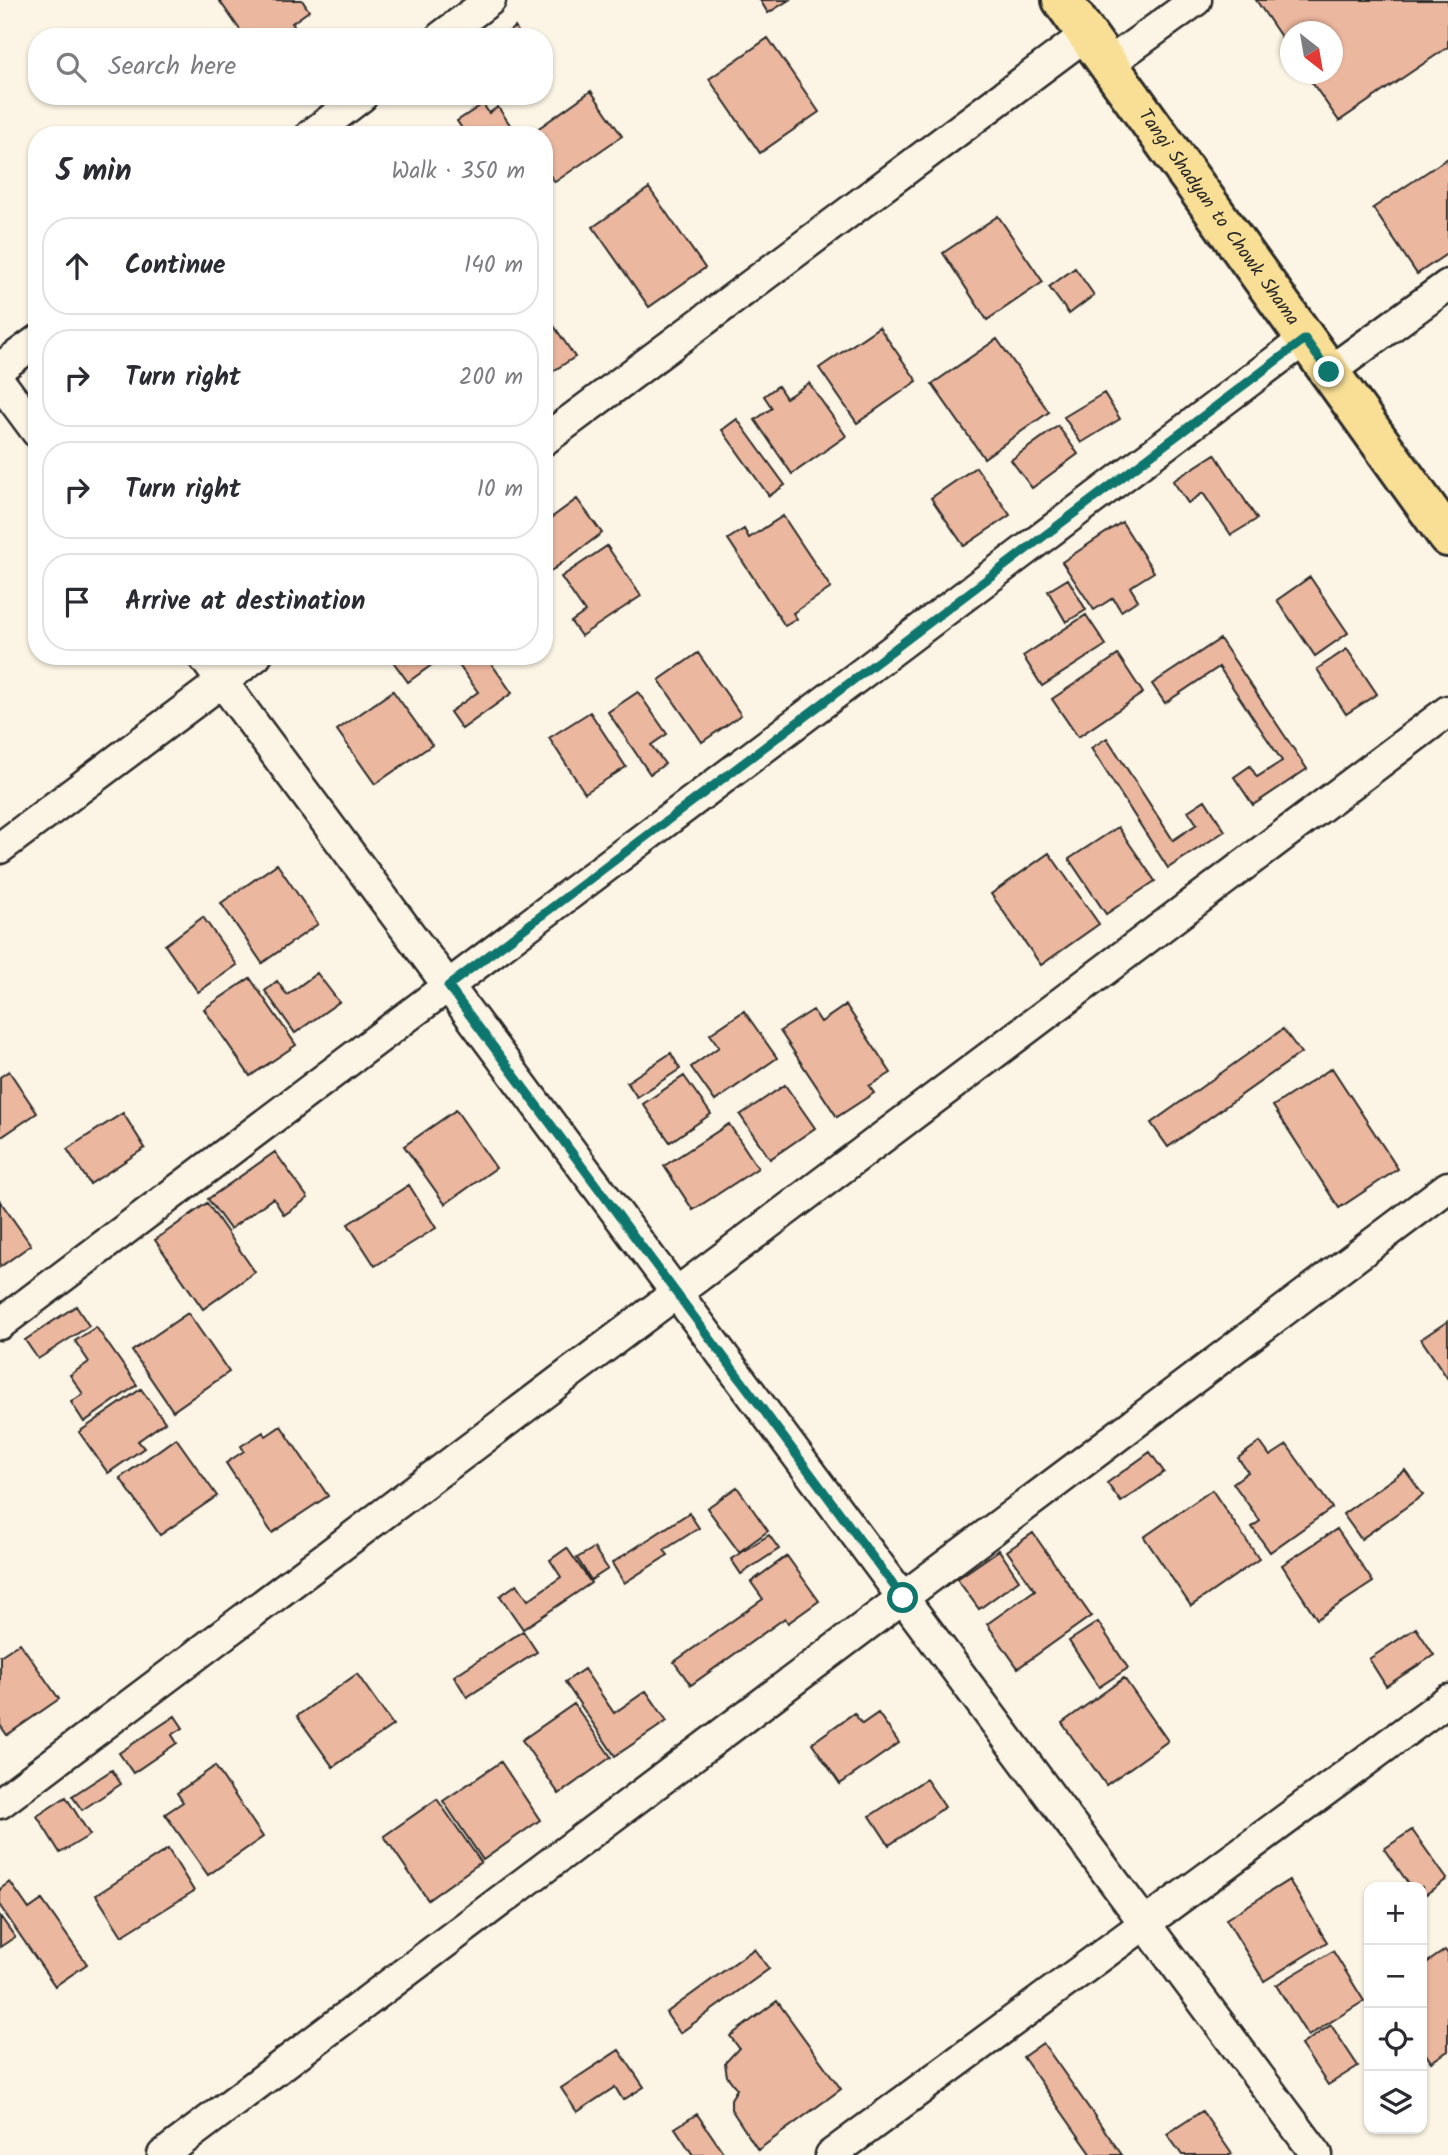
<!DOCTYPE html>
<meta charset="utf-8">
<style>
body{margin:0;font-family:Kalam,sans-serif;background:#f7f7f7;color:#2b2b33}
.controls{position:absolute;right:21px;bottom:21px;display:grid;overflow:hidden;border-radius:14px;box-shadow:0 2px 5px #0004}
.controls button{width:63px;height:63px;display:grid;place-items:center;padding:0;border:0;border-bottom:2px solid #e1e1e2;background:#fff;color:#2b2b33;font:35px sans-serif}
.compass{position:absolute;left:1280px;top:21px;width:63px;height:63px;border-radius:50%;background:#fff;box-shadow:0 2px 5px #0004;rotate:149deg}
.stop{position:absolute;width:21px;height:21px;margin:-16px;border:5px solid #0f766e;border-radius:50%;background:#fff}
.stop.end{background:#0f766e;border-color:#fff;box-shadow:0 2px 7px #0008}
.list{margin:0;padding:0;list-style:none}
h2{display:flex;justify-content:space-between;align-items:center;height:91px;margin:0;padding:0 28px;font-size:30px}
h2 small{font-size:23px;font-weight:400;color:#7c7c81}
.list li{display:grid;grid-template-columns:46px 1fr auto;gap:21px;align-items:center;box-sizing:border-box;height:98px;margin:0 14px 14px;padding:0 14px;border:2px solid #e1e1e2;border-radius:28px}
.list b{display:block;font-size:26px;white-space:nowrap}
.list em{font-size:23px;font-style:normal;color:#7c7c81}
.icon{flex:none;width:38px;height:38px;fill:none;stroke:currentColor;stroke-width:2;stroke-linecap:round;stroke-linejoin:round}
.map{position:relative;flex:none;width:1448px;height:2155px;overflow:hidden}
.search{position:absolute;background:#fff;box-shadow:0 2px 5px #0004;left:28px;top:28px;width:525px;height:77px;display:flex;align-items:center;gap:18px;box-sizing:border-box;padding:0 24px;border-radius:28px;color:#7c7c81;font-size:26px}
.panel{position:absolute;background:#fff;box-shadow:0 2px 5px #0004;left:28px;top:126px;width:525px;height:539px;border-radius:28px}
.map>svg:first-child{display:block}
.building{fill:#ecb79f;stroke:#2b2b2b;stroke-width:2}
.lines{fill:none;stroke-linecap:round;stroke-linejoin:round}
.street-casing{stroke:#2b2b2b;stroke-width:35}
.primary-casing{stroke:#2b2b2b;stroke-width:44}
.street{stroke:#fcf5e5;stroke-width:30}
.primary{stroke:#f9df96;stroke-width:38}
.route{stroke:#0f766e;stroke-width:9}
.labels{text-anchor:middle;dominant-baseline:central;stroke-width:5;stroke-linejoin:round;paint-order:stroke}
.street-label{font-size:19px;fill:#2b2b2b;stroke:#fcf5e5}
</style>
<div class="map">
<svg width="1448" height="2155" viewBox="0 0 1448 2155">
<rect width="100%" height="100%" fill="#fcf5e5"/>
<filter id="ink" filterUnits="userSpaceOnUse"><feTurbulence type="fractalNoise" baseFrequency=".0143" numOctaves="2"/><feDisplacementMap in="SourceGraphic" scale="14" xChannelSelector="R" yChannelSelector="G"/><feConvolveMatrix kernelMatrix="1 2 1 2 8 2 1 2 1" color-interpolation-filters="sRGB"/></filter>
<g filter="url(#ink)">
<path class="building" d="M 219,0 L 302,0 L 309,11 L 292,23 L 298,32 L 292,37 L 245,37 Z
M 760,0 L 789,0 L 768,13 Z
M 1256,0 L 1448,0 L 1448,47 L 1339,121 L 1306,74 L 1332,74 L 1332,32 L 1290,32 L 1290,50 Z
M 515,27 L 522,37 L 501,37 Z
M 768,38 L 819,112 L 760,153 L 709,79 Z
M 591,91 L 622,136 L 555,182 L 544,167 L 544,135 L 529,135 Z
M 483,104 L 489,113 L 498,107 L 517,135 L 456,135 L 463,130 L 457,121 Z
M 1448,158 L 1448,253 L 1417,274 L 1373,208 Z
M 649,188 L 705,268 L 649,307 L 593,227 Z
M 998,216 L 1043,282 L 987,320 L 943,253 Z
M 1075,268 L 1094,295 L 1069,314 L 1049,287 Z
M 554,326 L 575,357 L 544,377 L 544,333 Z
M 879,327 L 917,381 L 857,423 L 819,368 Z
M 997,339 L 1049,412 L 984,458 L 932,384 Z
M 809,383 L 846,436 L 792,474 L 755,420 L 772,408 L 764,396 L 778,386 L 786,398 Z
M 1104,393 L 1120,419 L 1081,443 L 1064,417 Z
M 737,419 L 785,485 L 769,496 L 722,430 Z
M 1058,426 L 1078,454 L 1032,488 L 1011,460 Z
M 1215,454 L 1257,519 L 1231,535 L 1203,493 L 1188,503 L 1173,481 Z
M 976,467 L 1010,515 L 964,546 L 931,498 Z
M 577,499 L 602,533 L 551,571 L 544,561 L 544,523 Z
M 783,516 L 831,588 L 793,613 L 797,619 L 785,626 L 728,539 L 744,529 L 749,538 Z
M 1122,522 L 1154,572 L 1130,587 L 1138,600 L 1121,611 L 1113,598 L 1094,610 L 1062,562 Z
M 607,546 L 641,596 L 581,636 L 571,622 L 585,612 L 561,577 Z
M 1310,577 L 1348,633 L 1315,656 L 1277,600 Z
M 1068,579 L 1086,610 L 1066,622 L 1048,591 Z
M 1086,615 L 1106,645 L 1042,686 L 1023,656 Z
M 1220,639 L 1307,769 L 1253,805 L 1234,777 L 1250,766 L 1257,777 L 1282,761 L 1219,667 L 1165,703 L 1152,684 Z
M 1347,649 L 1377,694 L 1346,714 L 1317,669 Z
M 698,653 L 741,715 L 702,742 L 659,680 Z
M 1118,655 L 1143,693 L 1078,737 L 1052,699 Z
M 389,656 L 444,656 L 408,682 Z
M 455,656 L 486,656 L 512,693 L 462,729 L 450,712 L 478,692 L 453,657 Z
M 393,691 L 432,745 L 375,784 L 337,730 Z
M 638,692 L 667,734 L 651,745 L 665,764 L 650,774 L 608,712 Z
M 590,712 L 626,767 L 585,793 L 549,738 Z
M 1107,738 L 1173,840 L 1197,824 L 1188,811 L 1205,800 L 1225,831 L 1168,868 L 1091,748 Z
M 1118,827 L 1155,881 L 1106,914 L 1069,859 Z
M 1049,853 L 1099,924 L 1041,965 L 991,894 Z
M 277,864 L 318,924 L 262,963 L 221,903 Z
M 203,917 L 237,965 L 198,992 L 165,945 Z
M 317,973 L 339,1002 L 295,1033 L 265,991 L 277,981 L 287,995 Z
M 250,978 L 296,1045 L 250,1076 L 204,1009 Z
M 846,1005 L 891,1073 L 869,1086 L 874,1093 L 837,1117 L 780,1031 L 813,1010 L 821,1022 Z
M 744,1011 L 777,1058 L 715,1101 L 691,1067 L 719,1047 L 710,1034 Z
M 1283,1029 L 1301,1053 L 1168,1147 L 1151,1123 Z
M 671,1053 L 680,1069 L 637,1097 L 627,1082 Z
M 1332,1068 L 1398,1169 L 1339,1208 L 1273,1106 Z
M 9,1071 L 37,1113 L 0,1138 L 0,1077 Z
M 684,1076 L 711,1114 L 670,1142 L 643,1104 Z
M 785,1085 L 815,1128 L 770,1159 L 740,1115 Z
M 456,1110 L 496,1168 L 445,1204 L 404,1146 Z
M 123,1113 L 145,1148 L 90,1184 L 67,1149 Z
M 729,1124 L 758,1168 L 693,1210 L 664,1166 Z
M 275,1152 L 308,1198 L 284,1215 L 273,1198 L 230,1229 L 208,1199 Z
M 409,1185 L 436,1228 L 375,1266 L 348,1224 Z
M 0,1201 L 31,1245 L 0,1267 Z
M 207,1203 L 255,1272 L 203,1309 L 155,1240 Z
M 76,1306 L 89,1326 L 38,1359 L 25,1340 Z
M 188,1313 L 229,1372 L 173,1411 L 132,1351 Z
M 1448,1321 L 1448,1379 L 1421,1339 Z
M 96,1327 L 137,1385 L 84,1422 L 71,1402 L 83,1394 L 70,1375 L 89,1362 L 75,1341 Z
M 141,1389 L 165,1422 L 138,1441 L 144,1448 L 108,1473 L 79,1432 Z
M 281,1426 L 328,1496 L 272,1533 L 226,1463 L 244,1451 L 241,1446 L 263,1432 L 266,1436 Z
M 176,1438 L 217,1496 L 160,1535 L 120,1478 Z
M 1260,1442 L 1270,1456 L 1287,1445 L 1332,1508 L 1270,1552 L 1252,1527 L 1260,1521 L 1233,1483 L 1248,1472 L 1238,1458 Z
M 1150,1452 L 1164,1472 L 1121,1502 L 1107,1483 Z
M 1405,1470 L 1423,1495 L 1361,1539 L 1343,1514 Z
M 737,1487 L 768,1531 L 739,1552 L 707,1508 Z
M 1212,1490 L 1259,1559 L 1191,1606 L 1144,1537 Z
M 689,1513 L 699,1528 L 664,1550 L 668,1555 L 624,1583 L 612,1563 Z
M 1337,1529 L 1373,1582 L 1317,1619 L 1282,1565 Z
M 1033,1533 L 1091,1616 L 1018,1668 L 987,1624 L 1035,1590 L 1007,1551 Z
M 769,1535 L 779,1549 L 741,1574 L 731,1559 Z
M 567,1548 L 591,1583 L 523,1629 L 500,1596 L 517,1584 L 528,1600 L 561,1577 L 550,1560 Z
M 594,1548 L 608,1569 L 591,1580 L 577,1558 Z
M 999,1550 L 1019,1580 L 979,1609 L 957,1579 Z
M 787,1556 L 819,1601 L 788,1623 L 785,1618 L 691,1685 L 674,1662 L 763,1599 L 751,1582 Z
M 1098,1622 L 1128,1668 L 1099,1687 L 1069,1641 Z
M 1416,1628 L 1434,1655 L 1386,1686 L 1369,1659 Z
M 523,1631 L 537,1652 L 467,1697 L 454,1676 Z
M 20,1643 L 59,1699 L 7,1735 L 0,1725 L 0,1656 Z
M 584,1669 L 614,1713 L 646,1691 L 667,1721 L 615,1756 L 565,1682 Z
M 357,1674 L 393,1725 L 333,1767 L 297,1716 Z
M 1124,1678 L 1168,1741 L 1106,1785 L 1062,1723 Z
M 574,1704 L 611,1757 L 559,1794 L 522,1740 Z
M 854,1713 L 862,1724 L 878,1713 L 899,1743 L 840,1784 L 812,1743 Z
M 175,1716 L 183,1728 L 172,1735 L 177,1743 L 133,1773 L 119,1753 Z
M 501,1762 L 540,1820 L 483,1860 L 443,1801 Z
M 215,1766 L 263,1837 L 208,1875 L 165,1814 L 183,1802 L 177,1793 Z
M 112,1770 L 121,1784 L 82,1810 L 72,1796 Z
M 926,1779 L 945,1807 L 889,1845 L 870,1816 Z
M 66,1797 L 90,1835 L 60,1853 L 37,1816 Z
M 437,1799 L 481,1862 L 428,1900 L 384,1836 Z
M 1412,1830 L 1447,1879 L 1422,1897 L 1422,1887 L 1411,1887 L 1384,1849 Z
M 168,1849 L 194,1891 L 122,1936 L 96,1895 Z
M 1289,1880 L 1327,1942 L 1264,1981 L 1226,1919 Z
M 10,1882 L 29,1909 L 42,1900 L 87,1964 L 55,1986 L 0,1906 L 0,1889 Z
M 0,1916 L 15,1937 L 0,1947 Z
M 754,1949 L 769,1969 L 680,2033 L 666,2013 Z
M 1445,1950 L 1448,1954 L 1448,2051 L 1431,2062 L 1422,2048 L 1422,1966 Z
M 1333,1951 L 1364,2001 L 1308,2036 L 1276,1985 Z
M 777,2001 L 841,2089 L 758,2150 L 731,2109 L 731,2099 L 737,2089 L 727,2076 L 725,2063 L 739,2048 L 730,2036 Z
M 1331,2025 L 1358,2066 L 1328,2085 L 1301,2045 Z
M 1043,2043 L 1122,2155 L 1092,2155 L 1023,2057 Z
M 619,2050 L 644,2087 L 623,2100 L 615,2087 L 577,2112 L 561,2088 Z
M 1202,2111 L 1232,2154 L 1230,2155 L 1182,2155 L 1167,2134 Z
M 697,2114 L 725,2155 L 693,2155 L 675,2128 Z"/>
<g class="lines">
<g class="street-casing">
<path id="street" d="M 441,37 L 490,0
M 1108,64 L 1196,0
M 311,135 L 362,96
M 0,368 L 37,341
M 1329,372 L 1448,285
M 0,382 L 37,432
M 544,440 L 1087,34
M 203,656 L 1317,2155
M 0,848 L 256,656
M 0,1324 L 1305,339
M 0,1803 L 1448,711
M 163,2155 L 1448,1187
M 831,2155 L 1448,1700"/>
</g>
<g class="primary-casing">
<g id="primary">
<path id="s1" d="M 1062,0 L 1448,537"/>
</g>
</g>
<use href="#street" class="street"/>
<use href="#primary" class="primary"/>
</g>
</g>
<g class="lines" filter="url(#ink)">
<path class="route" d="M 903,1598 L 448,986 L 1305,339 L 1329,372"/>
</g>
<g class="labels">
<g class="street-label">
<text stroke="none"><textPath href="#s1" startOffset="268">Tangi Shadyan to Chowk Shama</textPath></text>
</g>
</g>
</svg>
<div class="controls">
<button>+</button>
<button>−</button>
<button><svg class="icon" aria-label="locate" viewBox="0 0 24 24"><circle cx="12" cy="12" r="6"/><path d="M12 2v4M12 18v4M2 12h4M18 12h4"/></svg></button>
<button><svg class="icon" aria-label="layers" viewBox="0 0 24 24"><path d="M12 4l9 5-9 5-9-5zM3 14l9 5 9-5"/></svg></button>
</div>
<svg class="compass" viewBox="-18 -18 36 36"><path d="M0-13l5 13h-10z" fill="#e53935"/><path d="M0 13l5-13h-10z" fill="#7c7c81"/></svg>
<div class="stop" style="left:903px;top:1598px"></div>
<div class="stop end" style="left:1329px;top:372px"></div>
<div class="search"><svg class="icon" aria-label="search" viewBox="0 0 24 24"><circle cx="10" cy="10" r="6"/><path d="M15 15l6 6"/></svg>Search here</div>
<section class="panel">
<h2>5 min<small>Walk · 350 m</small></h2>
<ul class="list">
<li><svg class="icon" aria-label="ahead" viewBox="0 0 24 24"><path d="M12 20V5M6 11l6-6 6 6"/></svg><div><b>Continue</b></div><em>140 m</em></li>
<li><svg class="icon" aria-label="right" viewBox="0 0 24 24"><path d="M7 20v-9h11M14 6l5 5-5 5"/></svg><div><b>Turn right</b></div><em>200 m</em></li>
<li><svg class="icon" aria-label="right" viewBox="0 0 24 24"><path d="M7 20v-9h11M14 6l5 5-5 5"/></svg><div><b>Turn right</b></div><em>10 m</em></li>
<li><svg class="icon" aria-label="arrive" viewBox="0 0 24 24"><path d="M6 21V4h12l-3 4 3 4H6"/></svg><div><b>Arrive at destination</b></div></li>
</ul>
</section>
</div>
